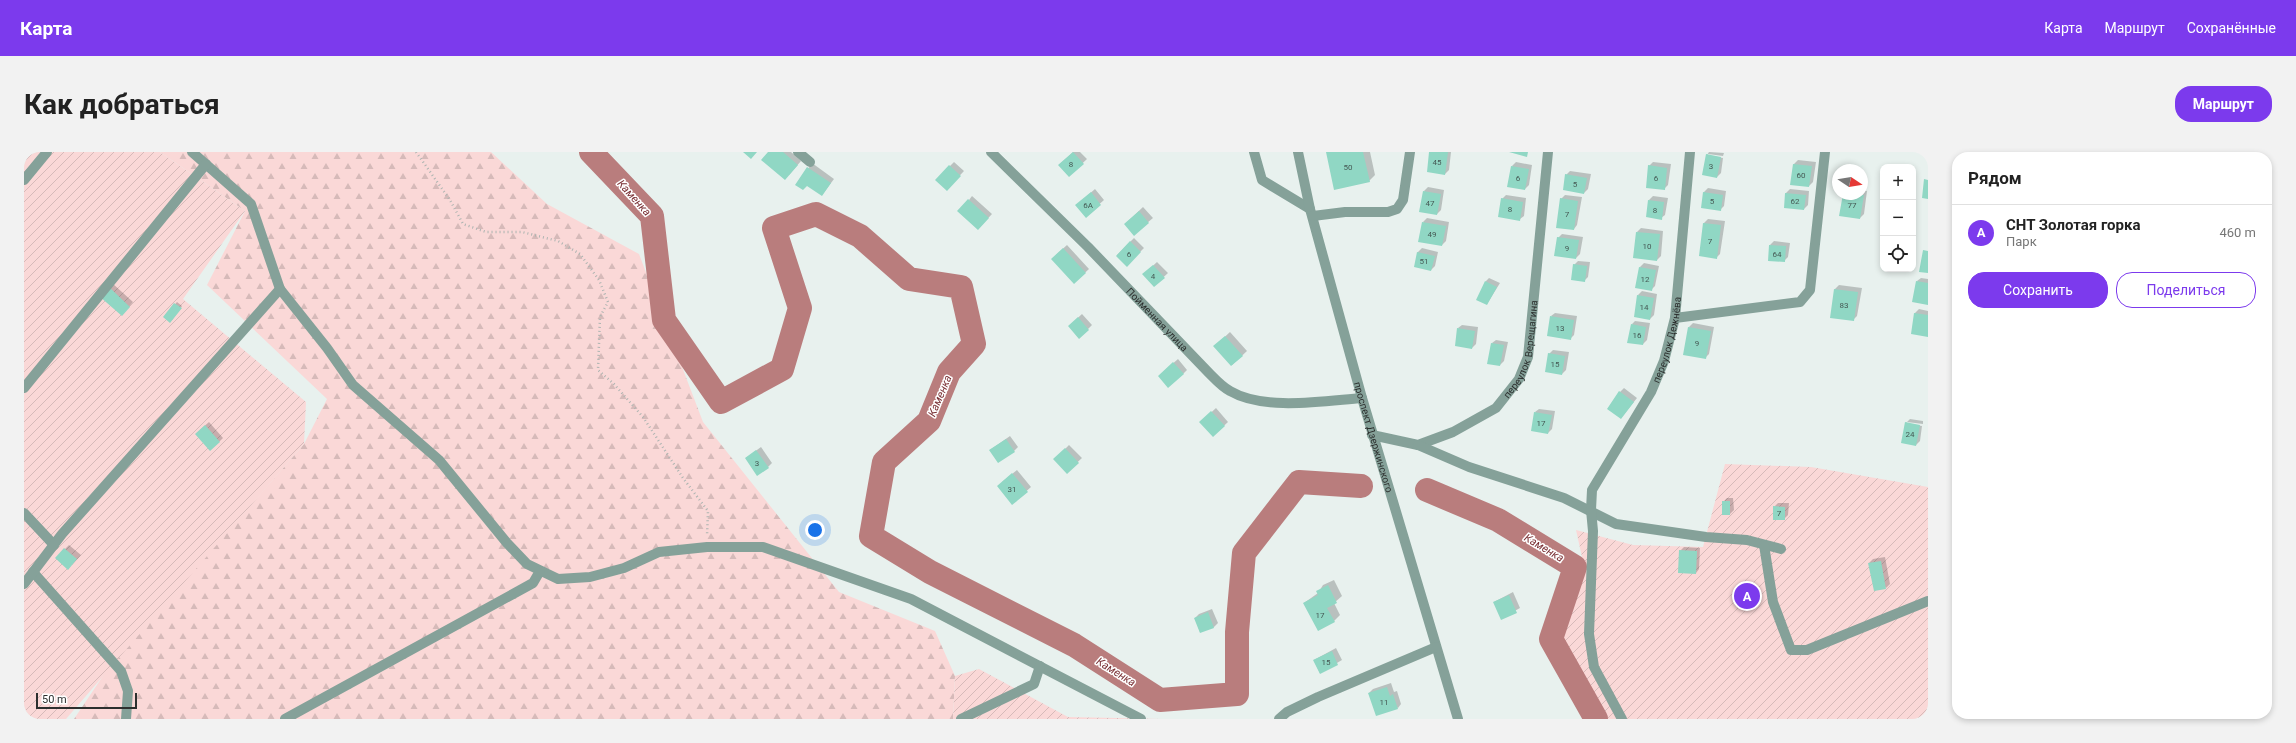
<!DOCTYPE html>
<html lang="ru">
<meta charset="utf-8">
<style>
body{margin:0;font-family:Roboto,sans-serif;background:#f2f2f2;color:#222}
.controls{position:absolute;right:12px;top:12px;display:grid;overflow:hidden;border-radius:8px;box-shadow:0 2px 6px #0003}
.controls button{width:36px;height:36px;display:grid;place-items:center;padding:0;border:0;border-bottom:1px solid #e0e0e0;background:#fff;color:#222;font:20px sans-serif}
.compass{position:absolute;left:1808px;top:12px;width:36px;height:36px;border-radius:50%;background:#fff;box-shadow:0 2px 6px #0003;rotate:102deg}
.scale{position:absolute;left:12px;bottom:10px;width:101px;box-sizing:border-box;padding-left:4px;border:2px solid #2c2f2e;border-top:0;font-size:11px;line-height:14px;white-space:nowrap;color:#2c2f2e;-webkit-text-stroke:3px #fff;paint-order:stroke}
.you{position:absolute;left:791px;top:378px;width:14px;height:14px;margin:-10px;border:3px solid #fff;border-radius:50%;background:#1a73e8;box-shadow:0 0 0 6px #1a73e833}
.badge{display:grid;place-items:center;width:26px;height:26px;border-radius:50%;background:#7c3aed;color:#fff;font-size:13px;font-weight:700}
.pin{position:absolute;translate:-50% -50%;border:2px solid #fff;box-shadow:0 1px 4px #0006}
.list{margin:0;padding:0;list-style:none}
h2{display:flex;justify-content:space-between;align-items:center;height:52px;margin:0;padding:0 16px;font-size:17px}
h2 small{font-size:13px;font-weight:400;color:#767676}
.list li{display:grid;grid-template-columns:26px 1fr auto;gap:12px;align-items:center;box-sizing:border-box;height:56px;padding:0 16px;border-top:1px solid #e0e0e0}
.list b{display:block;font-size:15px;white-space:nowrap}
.list p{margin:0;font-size:13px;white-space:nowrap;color:#767676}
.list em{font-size:13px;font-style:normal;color:#767676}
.actions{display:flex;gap:8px;padding:12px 16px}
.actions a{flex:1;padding:9px 0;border:1px solid #7c3aed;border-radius:16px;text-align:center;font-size:14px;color:#7c3aed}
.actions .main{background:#7c3aed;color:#fff}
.icon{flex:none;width:22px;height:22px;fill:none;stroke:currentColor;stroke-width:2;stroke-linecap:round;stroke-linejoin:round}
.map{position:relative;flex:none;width:1904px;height:567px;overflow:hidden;border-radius:16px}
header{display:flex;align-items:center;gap:24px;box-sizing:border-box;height:56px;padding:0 20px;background:#7c3aed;color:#fff}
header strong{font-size:19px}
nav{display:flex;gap:22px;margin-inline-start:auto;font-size:14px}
.intro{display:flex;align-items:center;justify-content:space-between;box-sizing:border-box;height:96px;padding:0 24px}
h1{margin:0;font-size:28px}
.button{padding:10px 18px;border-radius:16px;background:#7c3aed;color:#fff;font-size:14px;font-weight:700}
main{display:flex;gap:24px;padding:0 24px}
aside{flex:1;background:#fff;border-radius:16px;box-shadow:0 2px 6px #0003}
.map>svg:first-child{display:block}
.forest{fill:url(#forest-firs)}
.garden{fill:url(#garden-furrows)}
.shadow{fill:#0003}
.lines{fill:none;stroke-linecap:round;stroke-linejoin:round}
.river{stroke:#b97d7d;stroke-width:24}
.building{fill:#90d7c4}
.path{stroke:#adb4b1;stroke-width:2.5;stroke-dasharray:1 3;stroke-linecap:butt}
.minor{stroke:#85a199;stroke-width:10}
.labels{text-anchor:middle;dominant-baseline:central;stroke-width:3;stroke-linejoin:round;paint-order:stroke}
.number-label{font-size:8px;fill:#455954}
.street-label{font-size:10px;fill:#2c2f2e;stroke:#fff}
.water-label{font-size:11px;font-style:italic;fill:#782d32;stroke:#fff}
</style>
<header>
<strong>Карта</strong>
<nav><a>Карта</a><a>Маршрут</a><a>Сохранённые</a></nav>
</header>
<div class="intro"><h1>Как добраться</h1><a class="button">Маршрут</a></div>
<main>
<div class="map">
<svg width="1904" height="567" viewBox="0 0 1904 567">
<defs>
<pattern id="forest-firs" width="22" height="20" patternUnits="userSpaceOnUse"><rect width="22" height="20" fill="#fad8d7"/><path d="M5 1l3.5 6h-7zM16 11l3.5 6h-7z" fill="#d6bab9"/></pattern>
<pattern id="garden-furrows" width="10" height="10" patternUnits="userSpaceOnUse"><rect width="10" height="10" fill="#fad8d7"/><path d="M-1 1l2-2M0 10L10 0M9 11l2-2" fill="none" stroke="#d6bab9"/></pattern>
</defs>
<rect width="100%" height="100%" fill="#e8f1ee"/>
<path class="forest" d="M 136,0 L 467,0 L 523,52 L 615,102 L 679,270 L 815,440 L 911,479 L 931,524 L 929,567 L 50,567 L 85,515 L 280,292 L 303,247 L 183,133 L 221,59 Z"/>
<path class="garden" d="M 0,0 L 136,0 L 221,59 L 159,147 L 282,250 L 280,292 L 42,567 L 0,567 Z
M 1701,312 L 1787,315 L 1904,335 L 1904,567 L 1562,567 L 1524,483 L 1558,405 L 1552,378 L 1609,393 L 1679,395 Z
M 955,517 L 1044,565 L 1139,567 L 929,567 L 931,524 Z"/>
<path class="shadow" d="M 746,0 L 767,0 L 777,9 L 765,23 Z
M 1049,0 L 1056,0 L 1063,7 L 1045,24 L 1035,13 Z
M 1303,0 L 1346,0 L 1351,23 L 1345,29 Z
M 1406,0 L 1427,0 L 1425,18 L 1421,22 Z
M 1685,0 L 1700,1 L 1699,4 L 1684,2 L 1684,4 L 1699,6 L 1697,21 L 1693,25 L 1683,3 Z
M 1774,8 L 1792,10 L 1789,30 L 1785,34 L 1767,32 L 1770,12 Z
M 930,10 L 940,19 L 923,37 L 913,27 Z
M 1492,10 L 1508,13 L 1505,33 L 1501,37 L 1488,14 Z
M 1629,10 L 1647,12 L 1644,33 L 1640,37 L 1625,14 Z
M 788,11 L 810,27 L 798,43 L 783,33 L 773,33 Z
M 1546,19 L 1567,22 L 1564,37 L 1560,41 L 1542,23 Z
M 1404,35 L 1420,38 L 1417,58 L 1413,62 L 1400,39 Z
M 1684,36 L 1702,39 L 1700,54 L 1696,58 L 1678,55 L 1680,40 Z
M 1071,37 L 1080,48 L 1062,64 L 1056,50 Z
M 1766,37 L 1785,39 L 1784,53 L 1780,57 L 1761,55 L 1762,41 Z
M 1838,38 L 1843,39 L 1840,62 L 1836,66 L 1816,63 L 1820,42 L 1838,42 Z
M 1482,43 L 1502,46 L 1500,64 L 1496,67 L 1478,47 Z
M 1541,43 L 1558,45 L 1553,73 L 1550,77 L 1537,47 Z
M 948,44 L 968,62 L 954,77 L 945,48 Z
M 1629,44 L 1644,46 L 1641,63 L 1637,66 L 1625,48 Z
M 1119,55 L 1129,66 L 1110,82 L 1101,72 Z
M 1403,66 L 1425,70 L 1422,89 L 1418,93 L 1399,70 Z
M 1684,67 L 1701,69 L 1696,102 L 1692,106 L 1676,103 L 1680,71 Z
M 1617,76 L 1639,79 L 1637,104 L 1633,108 L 1613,80 Z
M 1538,82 L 1559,85 L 1556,102 L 1552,106 L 1532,103 L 1534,86 Z
M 1110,86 L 1120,96 L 1103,113 L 1093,103 Z
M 1750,89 L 1766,91 L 1764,105 L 1760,109 L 1746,93 Z
M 1043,93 L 1065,117 L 1050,131 L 1032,103 Z
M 1398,96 L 1414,100 L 1411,114 L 1407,118 L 1391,114 L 1394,100 Z
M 1554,109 L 1566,110 L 1564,125 L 1560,129 L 1550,113 Z
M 1133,110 L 1144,121 L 1130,134 L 1120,122 Z
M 1620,111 L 1635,114 L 1631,134 L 1627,138 L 1616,115 Z
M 1465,126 L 1476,131 L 1463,152 L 1462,129 Z
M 1897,126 L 1904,127 L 1904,152 L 1893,129 Z
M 88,131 L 109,150 L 98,163 L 77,144 Z
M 1815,133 L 1838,136 L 1833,164 L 1829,168 L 1807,165 L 1811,137 Z
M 1618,139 L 1633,142 L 1630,163 L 1626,167 L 1614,143 Z
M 153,150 L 158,154 L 148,168 L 140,165 Z
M 1895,157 L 1904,159 L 1904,184 L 1888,181 L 1891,161 Z
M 1531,161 L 1553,164 L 1550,183 L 1546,187 L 1527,164 Z
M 1058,162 L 1068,173 L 1055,186 L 1045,174 Z
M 1611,169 L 1626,171 L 1623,188 L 1619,192 L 1608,172 Z
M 1669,171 L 1690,175 L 1685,202 L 1681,206 L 1665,175 Z
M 1438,173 L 1454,175 L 1452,192 L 1448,196 L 1434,176 Z
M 1206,180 L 1223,199 L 1208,213 L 1191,194 Z
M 1472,188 L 1484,190 L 1480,209 L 1476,213 L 1468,191 Z
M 1529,198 L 1545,200 L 1542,218 L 1538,222 L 1525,202 Z
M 1154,207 L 1163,218 L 1159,222 L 1139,220 Z
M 1600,236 L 1613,246 L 1597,266 L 1596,240 Z
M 1192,256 L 1204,270 L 1189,284 L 1177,270 Z
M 1515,257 L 1531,259 L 1528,277 L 1524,281 L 1511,260 Z
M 1886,267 L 1899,269 L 1899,272 L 1883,270 L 1883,272 L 1898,274 L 1896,289 L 1892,293 L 1882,271 Z
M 185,270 L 199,286 L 195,290 L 176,278 Z
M 986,284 L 994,295 L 990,299 L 966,298 Z
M 1045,293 L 1058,306 L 1043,320 L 1031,307 Z
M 737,295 L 748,311 L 744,315 L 722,306 Z
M 993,318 L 1007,335 L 988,352 L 978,330 Z
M 1703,346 L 1709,346 L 1710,358 L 1706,362 L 1699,350 Z
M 1754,351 L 1765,351 L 1764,363 L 1760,367 L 1750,355 Z
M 45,393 L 57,403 L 48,413 L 32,406 Z
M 1660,395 L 1676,396 L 1675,417 L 1672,421 L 1656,399 Z
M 1861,405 L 1866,432 L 1862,436 L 1845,411 L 1849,407 Z
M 1310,428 L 1318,444 L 1310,451 L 1316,463 L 1310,469 L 1280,451 L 1294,441 L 1299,433 Z
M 1489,440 L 1496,456 L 1478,466 L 1470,450 Z
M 1188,457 L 1194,471 L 1190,475 L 1176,480 L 1171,466 L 1175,462 Z
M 1312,496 L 1318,508 L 1296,521 L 1290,508 Z
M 1367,531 L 1370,540 L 1373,539 L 1377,552 L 1374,556 L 1345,541 L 1349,537 Z"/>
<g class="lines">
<path class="river" d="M 567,0 L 628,64 L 640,168 L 697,250 L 758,217 L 776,156 L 750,76 L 792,62 L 836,84 L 885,127 L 937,135 L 950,192 L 925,220 L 905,269 L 860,310 L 847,384 L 906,420 L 1050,493 L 1136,548 L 1213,542 L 1213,480 L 1220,401 L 1275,330 L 1337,334
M 1403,338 L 1474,368 L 1551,415 L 1527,487 L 1572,567"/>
</g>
<path class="building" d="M 719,0 L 733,0 L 727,7 Z
M 744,0 L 759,0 L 774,13 L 761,28 L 737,8 Z
M 1049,0 L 1060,12 L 1045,25 L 1034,13 Z
M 1302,0 L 1339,0 L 1346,30 L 1310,38 Z
M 1405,0 L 1424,0 L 1421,23 L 1403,20 Z
M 1485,0 L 1504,0 L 1503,5 Z
M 1682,2 L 1697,5 L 1693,26 L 1678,23 Z
M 1769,12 L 1788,14 L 1785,35 L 1766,33 Z
M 925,13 L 937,24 L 923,39 L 911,28 Z
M 1624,13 L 1643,16 L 1641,38 L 1622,36 Z
M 1487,14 L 1505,17 L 1501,38 L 1483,35 Z
M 783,15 L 807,31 L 798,44 L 783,34 L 779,38 L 771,33 Z
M 1541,22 L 1563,26 L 1560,42 L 1539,38 Z
M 1900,27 L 1904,28 L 1904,47 L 1898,46 Z
M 1399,39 L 1417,42 L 1413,63 L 1395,60 Z
M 1067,40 L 1077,53 L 1062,66 L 1051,53 Z
M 1679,40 L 1699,43 L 1697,59 L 1677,56 Z
M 1761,41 L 1782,43 L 1780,58 L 1760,56 Z
M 1819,42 L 1840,43 L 1836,67 L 1815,64 Z
M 1477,46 L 1499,50 L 1496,69 L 1474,65 Z
M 1536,46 L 1554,49 L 1550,78 L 1532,76 Z
M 944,47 L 965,66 L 954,78 L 933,59 Z
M 1624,48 L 1640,50 L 1638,68 L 1622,65 Z
M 1115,59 L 1125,71 L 1110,84 L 1100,72 Z
M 1398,70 L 1422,74 L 1418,94 L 1394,90 Z
M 1679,71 L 1697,73 L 1693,107 L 1675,104 Z
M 1612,80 L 1636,82 L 1633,109 L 1609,106 Z
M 1533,85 L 1555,88 L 1552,107 L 1530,104 Z
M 1106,89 L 1117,100 L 1103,115 L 1092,104 Z
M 1745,93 L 1762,94 L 1761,110 L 1744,109 Z
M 1039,96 L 1062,121 L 1050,132 L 1027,107 Z
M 1899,98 L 1904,99 L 1904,121 L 1895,120 Z
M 1393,100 L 1411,104 L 1407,119 L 1390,115 Z
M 1549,112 L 1563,114 L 1561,130 L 1547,128 Z
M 1129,113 L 1141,126 L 1130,135 L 1118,122 Z
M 1615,115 L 1632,118 L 1628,139 L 1611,136 Z
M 1461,129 L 1473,135 L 1463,153 L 1452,148 Z
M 1892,129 L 1904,131 L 1904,153 L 1888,150 Z
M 84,134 L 106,155 L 98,164 L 75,144 Z
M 1810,137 L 1834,140 L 1830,169 L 1806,166 Z
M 1613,143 L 1630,146 L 1626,168 L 1610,165 Z
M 150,151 L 158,156 L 146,171 L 139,165 Z
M 1890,161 L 1904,163 L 1904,185 L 1887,182 Z
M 1526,164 L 1550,168 L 1547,188 L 1523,184 Z
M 1054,165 L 1065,178 L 1055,187 L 1044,174 Z
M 1607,172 L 1622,175 L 1619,193 L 1603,191 Z
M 1664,175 L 1687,179 L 1682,207 L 1659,203 Z
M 1433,176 L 1451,179 L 1448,197 L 1431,194 Z
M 1201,184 L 1219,204 L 1207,214 L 1189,194 Z
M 1467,191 L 1480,193 L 1476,214 L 1463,212 Z
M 1524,201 L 1541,204 L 1538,223 L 1521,220 Z
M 1149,210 L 1160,222 L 1144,236 L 1134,224 Z
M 1595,239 L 1610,250 L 1597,267 L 1583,257 Z
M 1187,259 L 1201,274 L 1189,285 L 1175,270 Z
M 1510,260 L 1528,263 L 1524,282 L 1507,279 Z
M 1881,270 L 1896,273 L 1892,294 L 1877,291 Z
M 181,273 L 196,290 L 186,299 L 171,282 Z
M 982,287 L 991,300 L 974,311 L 965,298 Z
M 1041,296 L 1055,311 L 1043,322 L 1029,307 Z
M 732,298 L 745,316 L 733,324 L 721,306 Z
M 988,321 L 1004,340 L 988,353 L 973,334 Z
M 1698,349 L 1706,349 L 1706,363 L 1698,363 Z
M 1749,354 L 1761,355 L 1761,368 L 1749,368 Z
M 40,396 L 53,407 L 44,418 L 31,406 Z
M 1655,398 L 1673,399 L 1672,422 L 1654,421 Z
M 1857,409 L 1862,437 L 1850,439 L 1844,411 Z
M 1304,433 L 1313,451 L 1303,456 L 1311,470 L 1294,479 L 1279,451 L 1294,443 L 1292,439 Z
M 1485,443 L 1493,461 L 1477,468 L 1469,450 Z
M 1184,460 L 1190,476 L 1176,481 L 1170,466 Z
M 1308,499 L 1314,513 L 1296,522 L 1289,508 Z
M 1363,535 L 1366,544 L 1369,542 L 1374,557 L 1352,564 L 1344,541 Z"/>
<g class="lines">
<path class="path" d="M 392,0 L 426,48 L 439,72 L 462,80 L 498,80 L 534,89 L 556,102 L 575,128 L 584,150 L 576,165 L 574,218 L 590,232 L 619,265 L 659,326 L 684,359 L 683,384"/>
<g class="minor">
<path d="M 168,0 L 227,52 L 256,137 L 303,196 L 329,233 L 415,308 L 483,391 L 503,412 L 534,427 L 566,425 L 600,416 L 635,400 L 683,395 L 739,395 L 887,447 L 1117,567"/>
<path d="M 774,0 L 786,10"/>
<path id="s1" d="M 967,0 L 1064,95 L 1185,221 C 1191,227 1198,235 1206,239 C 1240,259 1299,249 1338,246"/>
<path d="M 1230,0 L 1238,28 L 1286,57"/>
<path id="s2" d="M 1274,0 L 1286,57 L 1338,246 L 1434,567"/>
<path d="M 0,28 L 23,0"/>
<path d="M 1289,64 L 1321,60 L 1364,60 L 1373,57 L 1379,48 L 1386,0"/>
<path d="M 1651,166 L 1776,150 L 1786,138 L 1801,0"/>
<path d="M 0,236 L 182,12"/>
<path id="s3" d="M 1348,283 L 1394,293 L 1429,280 L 1472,256 L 1495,227 L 1504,205 L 1524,0"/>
<path d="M 1394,293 L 1445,315 L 1540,346 L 1592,372 L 1682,385 L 1723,388 L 1757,397"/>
<path d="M 0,361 L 30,393"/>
<path d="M 1740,393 L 1749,450 L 1767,498 L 1783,498 L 1904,449"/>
<path d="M 9,420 L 97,519 L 104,539 L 102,567"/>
<path d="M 0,432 L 38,382 L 256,137"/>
<path d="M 261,567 L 509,431 L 516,419"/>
<path d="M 937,567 L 1010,532 L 1016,514"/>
<path d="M 1255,567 L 1263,560 L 1294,545 L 1412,495"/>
<path id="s4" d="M 1598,567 L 1570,515 L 1565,482 L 1569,379 L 1567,358 L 1568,338 L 1627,240 L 1640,209 L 1651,166 L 1666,0"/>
</g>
</g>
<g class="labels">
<g class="number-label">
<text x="1413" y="10">45</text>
<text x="1047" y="12">8</text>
<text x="1687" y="14">3</text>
<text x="1324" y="15">50</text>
<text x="1777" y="23">60</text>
<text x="1494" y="26">6</text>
<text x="1632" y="26">6</text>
<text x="1551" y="32">5</text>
<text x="1688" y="49">5</text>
<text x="1771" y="49">62</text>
<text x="1406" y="51">47</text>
<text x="1064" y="53">6А</text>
<text x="1828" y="53">77</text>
<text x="1486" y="57">8</text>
<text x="1631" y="58">8</text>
<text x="1543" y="62">7</text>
<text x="1408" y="82">49</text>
<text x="1686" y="89">7</text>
<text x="1623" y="94">10</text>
<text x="1543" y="96">9</text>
<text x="1105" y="102">6</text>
<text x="1753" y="102">64</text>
<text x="1400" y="109">51</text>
<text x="1129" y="124">4</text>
<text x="1621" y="127">12</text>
<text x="1820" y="153">83</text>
<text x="1620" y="155">14</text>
<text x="1536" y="176">13</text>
<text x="1613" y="183">16</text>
<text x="1673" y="191">9</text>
<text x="1531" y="212">15</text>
<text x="1517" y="271">17</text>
<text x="1886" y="282">24</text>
<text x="733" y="311">3</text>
<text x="988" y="337">31</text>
<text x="1755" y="361">7</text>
<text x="1296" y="463">17</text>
<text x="1302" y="510">15</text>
<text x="1360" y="550">11</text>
</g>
<g class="street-label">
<text stroke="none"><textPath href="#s1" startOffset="236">Пойменная улица</textPath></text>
<text stroke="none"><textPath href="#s4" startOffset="406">переулок Дежнёва</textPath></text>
<text stroke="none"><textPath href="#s3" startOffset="200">переулок Верещагина</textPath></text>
<text stroke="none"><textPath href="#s2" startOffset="295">проспект Дзержинского</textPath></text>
</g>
<g class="water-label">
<text transform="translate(610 46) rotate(48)">Каменка</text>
<text transform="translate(916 244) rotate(-67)">Каменка</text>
<text transform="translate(1520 396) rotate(31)">Каменка</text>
<text transform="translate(1092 520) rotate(32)">Каменка</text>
</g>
</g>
</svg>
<div class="controls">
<button>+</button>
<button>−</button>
<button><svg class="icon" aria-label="locate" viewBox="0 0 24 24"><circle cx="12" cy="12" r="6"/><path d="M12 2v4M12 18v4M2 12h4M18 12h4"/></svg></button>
</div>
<svg class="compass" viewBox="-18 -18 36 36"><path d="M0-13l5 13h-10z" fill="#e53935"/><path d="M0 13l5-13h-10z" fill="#767676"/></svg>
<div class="scale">50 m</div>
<div class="you"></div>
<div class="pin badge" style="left:1723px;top:444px">A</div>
</div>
<aside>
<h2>Рядом<small></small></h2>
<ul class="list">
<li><span class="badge">A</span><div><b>СНТ Золотая горка</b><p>Парк</p></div><em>460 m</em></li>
</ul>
<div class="actions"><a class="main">Сохранить</a><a>Поделиться</a></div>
</aside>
</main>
